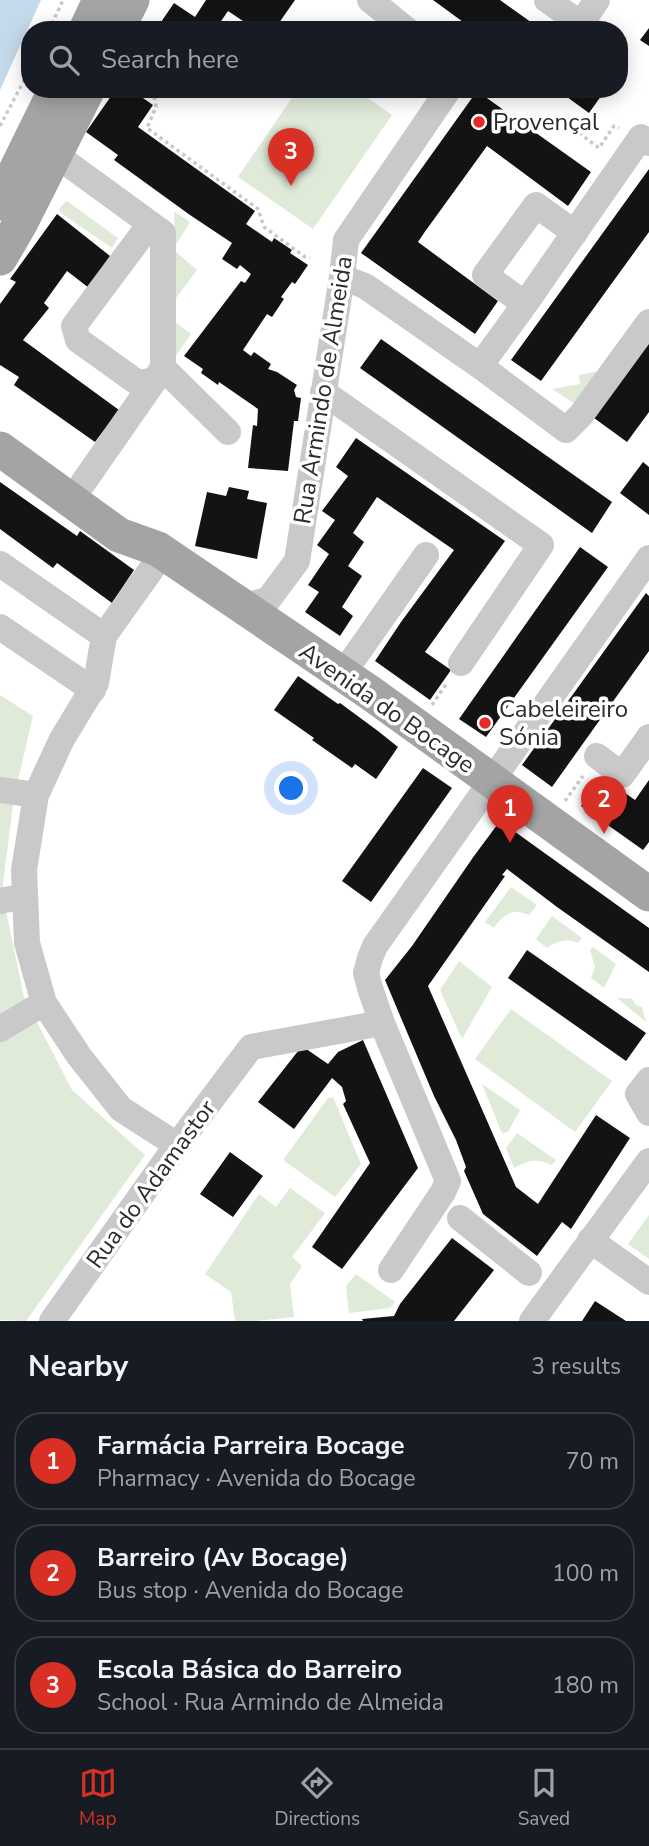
<!DOCTYPE html>
<meta charset="utf-8">
<style>
body{margin:0;font-family:"Nunito Sans",sans-serif;background:#20242c;color:#f1f3f6}
.you{position:absolute;left:292px;top:789px;width:24px;height:24px;margin:-18px;border:5px solid #fff;border-radius:50%;background:#1a73e8;box-shadow:0 0 0 10px #1a73e833}
.badge{display:grid;place-items:center;width:46px;height:46px;border-radius:50%;background:#d93025;color:#fff;font-size:23px;font-weight:700}
.pin{position:absolute;translate:-50% -58px;filter:drop-shadow(0 2px 4px #0008)}
.pin::after{content:'';position:absolute;top:37px;width:24px;height:21px;background:inherit;clip-path:polygon(0 0,100% 0,50% 100%)}
.list{margin:0;padding:0;list-style:none}
h2{display:flex;justify-content:space-between;align-items:center;height:91px;margin:0;padding:0 28px;font-size:30px}
h2 small{font-size:23px;font-weight:400;color:#9ea1a6}
.list li{display:grid;grid-template-columns:46px 1fr auto;gap:21px;align-items:center;box-sizing:border-box;height:98px;margin:0 14px 14px;padding:0 14px;border:2px solid #363941;border-radius:28px}
.list b{display:block;font-size:26px;white-space:nowrap}
.list p{margin:0;font-size:23px;white-space:nowrap;color:#9ea1a6}
.list em{font-size:23px;font-style:normal;color:#9ea1a6}
.icon{flex:none;width:38px;height:38px;fill:none;stroke:currentColor;stroke-width:2;stroke-linecap:round;stroke-linejoin:round}
.map{position:relative;flex:none;width:649px;height:1321px;overflow:hidden}
.search{position:absolute;background:#171b24;box-shadow:0 4px 18px #0003;left:21px;right:21px;top:21px;height:77px;display:flex;align-items:center;gap:18px;box-sizing:border-box;padding:0 24px;border-radius:28px;color:#9ea1a6;font-size:26px}
.sheet{height:427px;background:#171b24}
nav{display:flex;justify-content:space-around;align-items:center;box-sizing:border-box;height:98px;border-top:2px solid #363941;background:#171b24;font-size:19px;color:#9ea1a6}
nav a{display:grid;justify-items:center;gap:4px}
nav .on{color:#d93025}
.map>svg:first-child{display:block}
.green{fill:#e0ead8}
.water{fill:#c4d9ea}
.building{fill:#131313}
.lines{fill:none;stroke-linecap:round;stroke-linejoin:round}
.path{stroke:#c9c9c9;stroke-width:3.5;stroke-dasharray:3.5 3.5;stroke-linecap:butt}
.minor{stroke:#c9c9c9;stroke-width:26}
.major{stroke:#a4a4a4;stroke-width:35}
.poi-dot{fill:#e62a2b;stroke:#fff;stroke-width:2.5}
.labels{text-anchor:middle;dominant-baseline:central;stroke-width:7;stroke-linejoin:round;paint-order:stroke}
.poi-label{font-size:24px;fill:#2c2c2c;stroke:#fff;text-anchor:start}
.street-label{font-size:24px;fill:#2c2c2c;stroke:#fff}
</style>
<div class="map">
<svg width="649" height="1321" viewBox="0 0 649 1321">
<rect width="100%" height="100%" fill="#fff"/>
<path class="green" d="M 298,89 L 355,89 L 392,115 L 313,229 L 238,177 Z
M 67,201 L 118,238 L 112,248 L 61,213 L 59,209 L 65,202 Z
M 174,211 L 190,222 L 175,246 Z
M 174,250 L 197,270 L 173,302 Z
M 174,321 L 191,334 L 175,357 Z
M 599,371 L 575,404 L 552,389 L 580,384 L 579,375 Z
M 0,695 L 33,716 L 14,797 L 2,892 L 24,997 L 72,1090 L 145,1155 L 26,1321 L 22,1321 L 0,1320 Z
M 511,887 L 537,905 L 529,915 C 513,908 503,914 494,928 L 485,922 Z
M 552,916 L 582,938 L 578,943 C 566,938 557,941 547,948 L 536,939 Z
M 593,947 L 616,964 L 604,988 L 591,978 L 595,967 L 590,950 Z
M 459,961 L 492,987 L 462,1039 L 440,990 Z
M 617,998 L 632,999 L 636,1005 L 642,1007 L 646,1022 Z
M 511,1009 L 612,1081 L 575,1132 L 475,1059 Z
M 482,1084 L 520,1110 L 508,1132 L 503,1133 L 501,1131 Z
M 333,1097 L 361,1164 L 335,1197 L 283,1160 L 328,1098 Z
M 517,1133 L 556,1160 L 552,1165 C 537,1158 528,1160 514,1168 L 506,1148 Z
M 290,1188 L 325,1213 L 292,1257 L 302,1266 L 290,1284 L 294,1317 L 256,1321 L 235,1321 L 231,1292 L 205,1274 L 259,1194 L 276,1207 Z
M 649,1215 L 649,1259 L 628,1244 Z
M 356,1274 L 395,1302 L 390,1308 L 349,1313 L 346,1286 Z"/>
<path class="water" d="M 0,0 L 41,0 L 0,90 Z"/>
<path class="building" d="M 206,0 L 295,0 L 274,30 L 245,30 L 249,25 L 228,11 L 215,30 L 167,30 L 159,25 L 174,3 L 195,17 Z
M 433,0 L 500,0 L 542,30 L 474,30 Z
M 649,28 L 649,46 L 640,40 Z
M 116,89 L 130,89 L 153,105 L 138,127 L 255,211 L 246,224 L 272,242 L 274,238 L 292,250 L 290,253 L 308,265 L 295,284 L 292,282 L 281,297 L 284,299 L 272,317 L 267,314 L 243,350 L 251,356 L 254,352 L 271,364 L 268,369 L 277,372 L 297,385 L 294,390 L 296,397 L 301,398 L 298,421 L 294,421 L 288,471 L 248,468 L 253,425 L 257,426 L 258,409 L 219,382 L 218,385 L 201,373 L 203,369 L 184,356 L 241,281 L 245,283 L 251,274 L 240,265 L 237,269 L 222,259 L 232,243 L 190,215 L 114,160 L 118,155 L 86,132 Z
M 556,89 L 606,89 L 589,113 Z
M 477,91 L 591,172 L 568,206 L 487,146 L 424,233 L 418,242 L 498,301 L 475,334 L 361,253 Z
M 649,169 L 649,232 L 541,381 L 511,360 Z
M 57,214 L 110,256 L 89,288 L 67,271 L 44,303 L 49,308 L 23,340 L 119,410 L 95,442 L 14,385 L 19,377 L 0,365 L 0,304 L 16,282 L 10,279 Z
M 381,339 L 612,502 L 592,533 L 360,368 Z
M 649,341 L 649,412 L 627,442 L 594,418 Z
M 356,438 L 505,541 L 425,652 L 451,670 L 430,700 L 375,661 L 401,622 L 454,550 L 377,497 L 353,533 L 364,542 L 348,566 L 362,576 L 342,607 L 353,616 L 340,636 L 305,612 L 319,592 L 308,585 L 329,554 L 317,545 L 335,520 L 322,511 L 348,476 L 336,467 Z
M 643,462 L 649,467 L 649,515 L 620,493 Z
M 0,482 L 77,536 L 80,531 L 134,570 L 112,603 L 57,563 L 53,568 L 0,529 Z
M 229,487 L 249,491 L 247,499 L 267,503 L 257,559 L 195,546 L 207,492 L 226,496 Z
M 580,547 L 608,567 L 486,737 L 459,719 Z
M 646,593 L 649,596 L 649,651 L 552,787 L 522,765 Z
M 298,676 L 338,704 L 340,703 L 378,731 L 398,747 L 376,779 L 355,764 L 352,768 L 312,740 L 314,738 L 274,710 Z
M 423,768 L 452,788 L 371,902 L 342,881 Z
M 602,777 L 635,800 L 649,780 L 649,842 L 643,850 L 581,806 Z
M 500,821 L 649,928 L 649,972 L 557,907 L 507,869 L 502,875 L 505,876 L 428,986 L 516,1187 L 538,1204 L 596,1115 L 630,1138 L 571,1229 L 562,1222 L 537,1256 L 483,1214 L 464,1171 L 466,1167 L 456,1140 L 434,1096 L 385,980 L 412,946 L 474,856 Z
M 527,950 L 646,1033 L 626,1061 L 508,978 Z
M 363,1040 L 418,1168 L 342,1269 L 312,1247 L 370,1163 L 343,1104 L 346,1101 L 342,1087 L 332,1078 L 294,1129 L 258,1102 L 302,1046 L 328,1064 L 338,1052 Z
M 230,1152 L 263,1176 L 233,1217 L 200,1194 Z
M 452,1238 L 494,1270 L 454,1321 L 363,1321 L 362,1319 L 394,1316 L 400,1304 Z
M 595,1301 L 626,1321 L 582,1321 Z"/>
<g class="lines">
<path class="path" d="M 49,30 L 63,0
M 142,89 L 155,99 L 156,107 L 147,128 L 258,209 L 264,227 L 305,257 L 310,258
M 0,126 L 30,69
M 579,133 L 599,148 L 614,126 L 619,128
M 432,705 L 447,683
M 565,801 L 583,776"/>
<path class="minor" d="M 370,0 L 407,30
M 547,0 L 581,24 L 597,0
M 649,143 L 641,137 L 525,304 L 480,366 L 566,430 L 581,415 L 649,322
M 56,155 L 163,233 L 163,368 L 83,483
M 150,224 L 74,326 L 78,340 L 138,383 L 155,380
M 342,277 L 365,286 L 480,366
M 525,304 L 485,275 L 536,205 L 575,233
M 163,368 L 228,432
M 323,392 L 541,545 L 461,663
M 163,553 L 104,636 L 96,683 L 62,739 L 36,795 L 24,870 L 27,943 L 44,1003 L 79,1056 L 121,1109 L 177,1145
M 0,564 L 104,636
M 240,607 L 268,600 L 297,561 L 342,277 L 346,240 L 449,89
M 0,627 L 93,690
M 342,675 L 426,555
M 597,756 L 622,775 L 649,737
M 0,790 L 36,795
M 0,901 L 25,896
M 0,1029 L 44,1003
M 649,1080 L 638,1094 L 649,1113
M 460,1218 L 529,1273
M 590,1240 L 649,1282
M 391,1270 L 443,1192 L 448,1181 L 382,1023 L 370,988 L 366,973 L 370,958 L 375,946 L 649,558
M 52,1321 L 177,1145 L 251,1047 L 382,1023
M 532,1321 L 649,1161"/>
<path class="major" d="M 86,30 L 100,0
M 117,30 L 132,0
M 0,203 L 56,89
M 0,258 L 21,222 L 88,89
M 0,449 L 119,535 L 158,549 L 369,692 L 649,894"/>
</g>
<g class="poi-dot">
<circle cx="479" cy="122" r="7"/>
<circle cx="485" cy="723" r="7"/>
</g>
<g class="labels">
<g class="poi-label">
<text x="493" y="122">Provençal</text>
<text x="499" y="709">Cabeleireiro<tspan x="499" dy="28">Sónia</tspan></text>
</g>
<g class="street-label">
<text transform="translate(323 390) rotate(-81)">Rua Armindo de Almeida</text>
<text transform="translate(387 708) rotate(35)">Avenida do Bocage</text>
<text transform="translate(151 1184) rotate(-54)">Rua do Adamastor</text>
</g>
</g>
</svg>
<div class="you"></div>
<div class="pin badge" style="left:510px;top:843px">1</div>
<div class="pin badge" style="left:604px;top:834px">2</div>
<div class="pin badge" style="left:291px;top:186px">3</div>
<div class="search"><svg class="icon" aria-label="search" viewBox="0 0 24 24"><circle cx="10" cy="10" r="6"/><path d="M15 15l6 6"/></svg>Search here</div>
</div>
<section class="sheet">
<h2>Nearby<small>3 results</small></h2>
<ul class="list">
<li><span class="badge">1</span><div><b>Farmácia Parreira Bocage</b><p>Pharmacy · Avenida do Bocage</p></div><em>70 m</em></li>
<li><span class="badge">2</span><div><b>Barreiro (Av Bocage)</b><p>Bus stop · Avenida do Bocage</p></div><em>100 m</em></li>
<li><span class="badge">3</span><div><b>Escola Básica do Barreiro</b><p>School · Rua Armindo de Almeida</p></div><em>180 m</em></li>
</ul>
</section>
<nav>
<a class="on"><svg class="icon" aria-label="map" viewBox="0 0 24 24"><path d="M3 6l6-2 6 2 6-2v14l-6 2-6-2-6 2zM9 4v14M15 6v14"/></svg>Map</a>
<a><svg class="icon" aria-label="directions" viewBox="0 0 24 24"><path d="M12 3l9 9-9 9-9-9zM9 14v-3h6M13 9l2 2-2 2"/></svg>Directions</a>
<a><svg class="icon" aria-label="saved" viewBox="0 0 24 24"><path d="M7 4h10v16l-5-4-5 4z"/></svg>Saved</a>
</nav>
